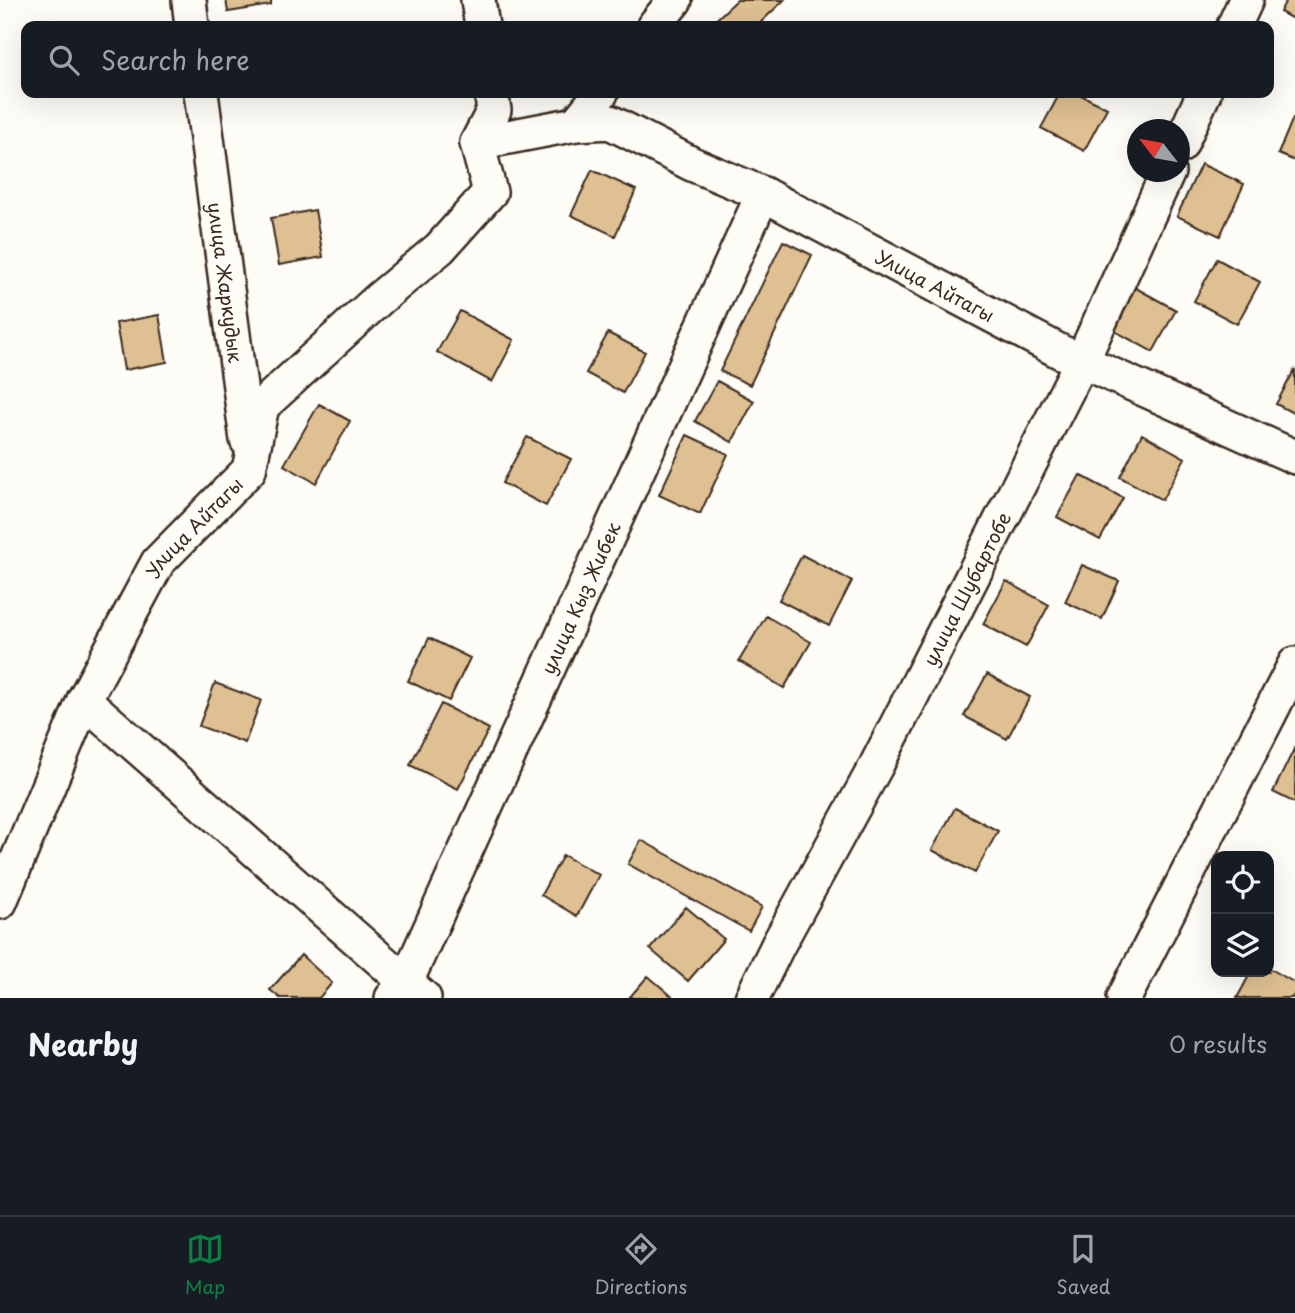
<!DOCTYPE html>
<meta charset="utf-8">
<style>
body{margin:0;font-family:"Playpen Sans",sans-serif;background:#242831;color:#f1f3f6}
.controls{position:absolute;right:21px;bottom:21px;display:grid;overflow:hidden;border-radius:14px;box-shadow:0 7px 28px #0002}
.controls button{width:63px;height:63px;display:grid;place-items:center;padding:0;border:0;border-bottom:2px solid #363941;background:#171b24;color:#f1f3f6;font:35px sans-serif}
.compass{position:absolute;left:1127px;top:119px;width:63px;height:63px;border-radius:50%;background:#171b24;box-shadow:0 7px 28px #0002;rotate:301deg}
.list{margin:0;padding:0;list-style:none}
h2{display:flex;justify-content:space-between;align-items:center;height:91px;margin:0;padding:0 28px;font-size:30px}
h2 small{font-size:23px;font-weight:400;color:#9ea1a6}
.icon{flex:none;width:38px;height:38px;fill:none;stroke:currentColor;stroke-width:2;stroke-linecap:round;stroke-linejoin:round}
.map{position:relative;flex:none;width:1295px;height:998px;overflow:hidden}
.search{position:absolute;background:#171b24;box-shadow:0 7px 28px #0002;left:21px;right:21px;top:21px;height:77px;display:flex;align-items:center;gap:18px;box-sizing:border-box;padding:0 24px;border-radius:14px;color:#9ea1a6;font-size:26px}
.sheet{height:217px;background:#171b24}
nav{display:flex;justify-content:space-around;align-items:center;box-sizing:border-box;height:98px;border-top:2px solid #363941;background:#171b24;font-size:19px;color:#9ea1a6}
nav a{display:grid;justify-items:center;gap:4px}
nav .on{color:#0b8043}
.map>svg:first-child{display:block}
.building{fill:#dfc092;stroke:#3b2a1e;stroke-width:2}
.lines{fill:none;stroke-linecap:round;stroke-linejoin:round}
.minor-casing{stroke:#3b2a1e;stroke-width:38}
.minor{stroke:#fdfcf7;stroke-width:33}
.labels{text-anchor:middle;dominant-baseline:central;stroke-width:5;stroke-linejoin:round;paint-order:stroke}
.street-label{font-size:19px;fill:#3b2a1e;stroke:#fdfcf7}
</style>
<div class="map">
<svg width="1295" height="998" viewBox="0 0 1295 998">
<rect width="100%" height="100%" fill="#fdfcf7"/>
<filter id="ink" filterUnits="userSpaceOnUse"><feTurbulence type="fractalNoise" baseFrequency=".0143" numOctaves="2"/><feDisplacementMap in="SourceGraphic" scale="14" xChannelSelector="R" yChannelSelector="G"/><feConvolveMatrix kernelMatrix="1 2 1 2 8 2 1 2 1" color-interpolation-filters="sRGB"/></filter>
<g filter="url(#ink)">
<path class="building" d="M 226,0 L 271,0 L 271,5 L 228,12 Z
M 737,0 L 784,0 L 757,26 L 709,26 Z
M 1286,0 L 1295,0 L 1295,20 L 1280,12 Z
M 1060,93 L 1077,93 L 1107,108 L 1084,151 L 1041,128 Z
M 1293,118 L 1295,118 L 1295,161 L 1278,154 Z
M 1201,164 L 1244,184 L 1220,236 L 1177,216 Z
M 592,170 L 636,190 L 615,236 L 571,215 Z
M 315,210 L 323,257 L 279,265 L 271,218 Z
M 783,241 L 812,255 L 750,385 L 720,371 Z
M 1217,259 L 1260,282 L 1237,324 L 1194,301 Z
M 1134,287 L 1176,310 L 1153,352 L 1111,329 Z
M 460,311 L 514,340 L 492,382 L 437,352 Z
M 159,315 L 167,362 L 124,370 L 116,323 Z
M 608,333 L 645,352 L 623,393 L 586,373 Z
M 1295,369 L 1295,414 L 1276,404 Z
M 717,381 L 754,401 L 732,442 L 695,421 Z
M 319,404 L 350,421 L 316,483 L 284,465 Z
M 1142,434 L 1185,458 L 1162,500 L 1120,477 Z
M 687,435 L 728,454 L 700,514 L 659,495 Z
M 527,437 L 571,459 L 546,506 L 502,483 Z
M 1080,475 L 1123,498 L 1100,540 L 1057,517 Z
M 802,555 L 852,581 L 829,626 L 779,600 Z
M 1082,565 L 1119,581 L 1102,619 L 1065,602 Z
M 1006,581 L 1049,605 L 1026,647 L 983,624 Z
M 766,616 L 811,642 L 784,688 L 739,661 Z
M 429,638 L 470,658 L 449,701 L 408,681 Z
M 987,674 L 1030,697 L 1007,739 L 964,716 Z
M 215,683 L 261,700 L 245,743 L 199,726 Z
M 441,704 L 489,729 L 458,789 L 410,765 Z
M 1295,747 L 1295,803 L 1273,792 Z
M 955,808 L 998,831 L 975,873 L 932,850 Z
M 641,840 L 762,907 L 749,931 L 628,864 Z
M 563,855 L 599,875 L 577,916 L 541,895 Z
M 686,907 L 724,939 L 688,981 L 650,949 Z
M 301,955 L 332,983 L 319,998 L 280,998 L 270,990 Z
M 1269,968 L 1295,983 L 1295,993 L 1292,998 L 1237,998 L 1251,972 L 1269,972 Z
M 648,976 L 674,998 L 629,998 Z"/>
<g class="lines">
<g class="minor-casing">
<g id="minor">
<path d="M 189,0 L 192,26"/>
<path d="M 478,0 L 482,26"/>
<path d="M 654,26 L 675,0"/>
<path d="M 1234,26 L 1246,0"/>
<path id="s1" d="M 201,93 L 247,440"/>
<path d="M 576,124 L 601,93"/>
<path d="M 477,143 L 494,110 L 491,93"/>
<path d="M 1180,146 L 1204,93"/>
<path d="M 84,700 L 424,998"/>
<path id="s2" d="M 0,902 L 84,700 L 158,562 L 249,470 L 262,406 L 379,299 L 440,248 L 490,192 L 477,143 L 576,124 L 610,122 L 692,164 L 763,194 L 1061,352 L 1295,457"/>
<path id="s3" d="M 392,998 L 406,982 L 763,194"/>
<path id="s4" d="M 752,998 L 778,945 L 876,766 L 1082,361 L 1168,172"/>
<path d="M 1124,998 L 1295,664"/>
</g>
</g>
<use href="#minor" class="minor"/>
</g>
</g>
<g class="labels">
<g class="street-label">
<text stroke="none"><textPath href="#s1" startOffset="191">улица Жаркудык</textPath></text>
<text stroke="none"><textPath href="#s2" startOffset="1433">Улица Айтагы</textPath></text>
<text stroke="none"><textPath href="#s2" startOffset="425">Улица Айтагы</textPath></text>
<text stroke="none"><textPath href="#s4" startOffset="462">улица Шубартобе</textPath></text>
<text stroke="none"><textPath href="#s3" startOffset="443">улица Кыз Жибек</textPath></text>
</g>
</g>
</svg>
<div class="controls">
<button><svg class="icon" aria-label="locate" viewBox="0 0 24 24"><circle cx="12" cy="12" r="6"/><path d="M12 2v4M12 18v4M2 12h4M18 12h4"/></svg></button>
<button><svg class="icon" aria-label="layers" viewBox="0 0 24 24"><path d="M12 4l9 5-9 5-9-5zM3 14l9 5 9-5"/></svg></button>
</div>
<svg class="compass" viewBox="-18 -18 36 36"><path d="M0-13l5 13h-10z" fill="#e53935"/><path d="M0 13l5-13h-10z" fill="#9ea1a6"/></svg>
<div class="search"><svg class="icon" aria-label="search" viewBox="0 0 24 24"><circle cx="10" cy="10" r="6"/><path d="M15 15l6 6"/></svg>Search here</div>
</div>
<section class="sheet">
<h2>Nearby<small>0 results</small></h2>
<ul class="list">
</ul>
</section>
<nav>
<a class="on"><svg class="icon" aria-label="map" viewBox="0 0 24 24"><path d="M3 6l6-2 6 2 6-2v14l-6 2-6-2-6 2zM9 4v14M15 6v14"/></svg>Map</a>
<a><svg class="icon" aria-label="directions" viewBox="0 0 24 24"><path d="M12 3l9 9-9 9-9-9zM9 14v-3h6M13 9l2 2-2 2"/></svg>Directions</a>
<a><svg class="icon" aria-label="saved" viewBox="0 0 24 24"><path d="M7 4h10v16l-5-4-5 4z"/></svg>Saved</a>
</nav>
